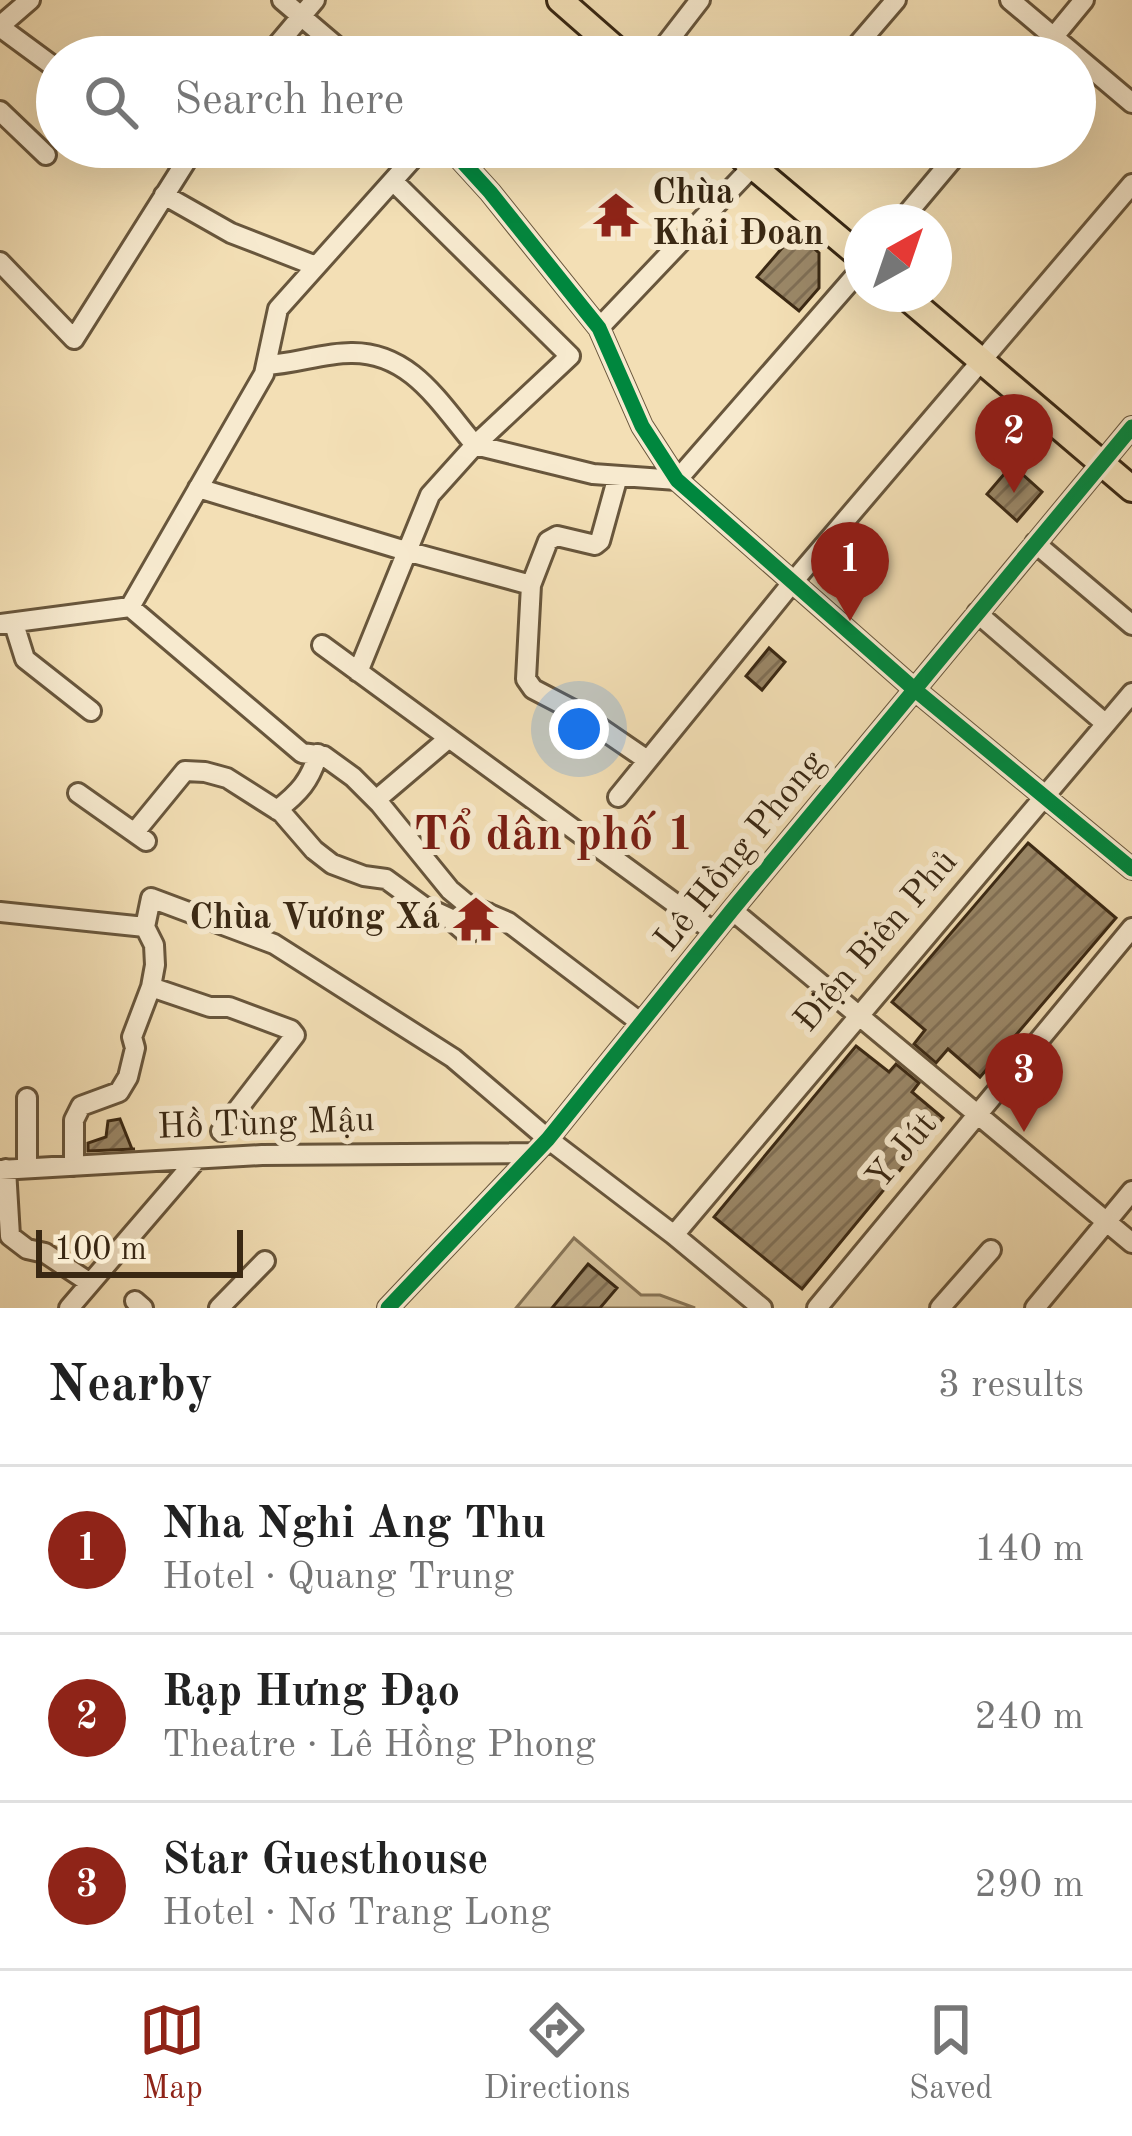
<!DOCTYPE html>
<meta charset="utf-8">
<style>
body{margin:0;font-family:"Old Standard TT",serif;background:#f2f2f2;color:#222}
.compass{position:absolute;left:844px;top:204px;width:108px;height:108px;border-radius:50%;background:#fff;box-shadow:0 12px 48px #0002;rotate:40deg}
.scale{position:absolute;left:36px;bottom:30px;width:207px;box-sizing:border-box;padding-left:12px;border:6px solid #3a2813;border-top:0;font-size:33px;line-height:42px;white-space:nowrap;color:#3a2813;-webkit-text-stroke:9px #f7eacf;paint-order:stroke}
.you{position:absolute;left:579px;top:729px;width:42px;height:42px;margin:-30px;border:9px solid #fff;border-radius:50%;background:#1a73e8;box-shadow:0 0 0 18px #1a73e833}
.badge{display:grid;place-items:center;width:78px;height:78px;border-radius:50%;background:#8f2418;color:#fff;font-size:39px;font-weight:700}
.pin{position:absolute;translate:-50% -99px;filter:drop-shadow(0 3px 6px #0008)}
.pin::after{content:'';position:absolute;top:63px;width:42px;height:36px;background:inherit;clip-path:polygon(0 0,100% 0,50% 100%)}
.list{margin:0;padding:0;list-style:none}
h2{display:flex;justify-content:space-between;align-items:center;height:156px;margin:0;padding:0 48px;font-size:51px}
h2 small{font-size:39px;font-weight:400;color:#767676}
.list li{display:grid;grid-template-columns:78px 1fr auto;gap:36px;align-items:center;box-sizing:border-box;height:168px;padding:0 48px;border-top:3px solid #e0e0e0}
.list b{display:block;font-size:45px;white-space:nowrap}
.list p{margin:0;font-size:39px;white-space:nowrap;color:#767676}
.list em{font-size:39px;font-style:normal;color:#767676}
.icon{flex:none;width:66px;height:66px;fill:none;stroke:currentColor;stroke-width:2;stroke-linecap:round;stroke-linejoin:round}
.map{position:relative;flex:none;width:1132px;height:1308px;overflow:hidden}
.search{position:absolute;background:#fff;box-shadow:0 12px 48px #0002;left:36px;right:36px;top:36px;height:132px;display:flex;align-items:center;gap:30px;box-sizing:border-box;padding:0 42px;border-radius:66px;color:#767676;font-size:45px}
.sheet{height:660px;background:#fff}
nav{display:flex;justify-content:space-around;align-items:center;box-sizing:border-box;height:168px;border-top:3px solid #e0e0e0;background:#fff;font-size:33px;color:#767676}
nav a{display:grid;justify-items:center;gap:6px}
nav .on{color:#8f2418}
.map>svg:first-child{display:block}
.park{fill:#d4c099;stroke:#877456;stroke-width:3}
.building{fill:url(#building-hatch);stroke:#3a2813;stroke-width:3}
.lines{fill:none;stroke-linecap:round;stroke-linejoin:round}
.minor-casing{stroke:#68563c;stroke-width:24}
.major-casing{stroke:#3a2813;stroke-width:30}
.minor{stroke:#f7eacf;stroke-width:18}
.major{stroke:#f3dfb5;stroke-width:24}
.cycleway-casing{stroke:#f7eacf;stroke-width:22}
.cycleway{stroke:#00873e;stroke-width:15}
.labels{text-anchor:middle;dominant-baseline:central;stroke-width:12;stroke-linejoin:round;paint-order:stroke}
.poi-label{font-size:36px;font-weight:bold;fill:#3a2813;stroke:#f7eacf;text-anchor:start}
.street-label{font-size:36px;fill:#3a2813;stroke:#f7eacf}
.district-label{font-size:48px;font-weight:bold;fill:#7a1f14;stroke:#f7eacf}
</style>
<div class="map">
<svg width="1132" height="1308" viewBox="0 0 1132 1308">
<defs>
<pattern id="building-hatch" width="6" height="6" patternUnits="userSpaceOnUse" patternTransform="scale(3)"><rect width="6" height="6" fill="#9a8767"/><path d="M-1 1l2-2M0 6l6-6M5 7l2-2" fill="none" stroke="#7f6e54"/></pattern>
</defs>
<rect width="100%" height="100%" fill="#f3dfb5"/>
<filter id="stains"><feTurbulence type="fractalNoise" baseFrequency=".00167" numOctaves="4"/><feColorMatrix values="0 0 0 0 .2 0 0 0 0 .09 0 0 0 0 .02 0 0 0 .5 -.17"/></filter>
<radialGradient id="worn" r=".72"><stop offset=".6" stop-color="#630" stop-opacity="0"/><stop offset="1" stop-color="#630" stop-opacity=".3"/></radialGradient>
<path class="park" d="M 574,1238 L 641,1295 L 660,1295 L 695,1308 L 516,1308 Z"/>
<path class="building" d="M 796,232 L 819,253 L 819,288 L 799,311 L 757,277 Z
M 1012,465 L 1042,492 L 1017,521 L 987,494 Z
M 769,648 L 785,662 L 762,690 L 746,676 Z
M 1028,843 L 1116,918 L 980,1077 L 948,1049 L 936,1063 L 914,1044 L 925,1030 L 892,1002 Z
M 856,1046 L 889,1072 L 896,1064 L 919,1083 L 912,1092 L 943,1118 L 802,1289 L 714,1217 Z
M 120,1119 L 132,1149 L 135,1149 L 88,1151 L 88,1143 L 106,1137 L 108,1121 Z
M 588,1264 L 617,1288 L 600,1308 L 552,1308 Z"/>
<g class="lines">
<g class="minor-casing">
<path id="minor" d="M 282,0 L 349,57
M 1010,0 L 1132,103
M 0,26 L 30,0
M 0,27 L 57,69
M 267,57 L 315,0
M 656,57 L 700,0
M 847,57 L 896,0
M 1037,57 L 1084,0
M 0,111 L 46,155
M 162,147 L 184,164
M 449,147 L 490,192 L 599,328 L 642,426 L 677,480 L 914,689 L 1132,869
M 164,195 L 231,233 L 316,266
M 900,222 L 963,147
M 0,262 L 74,339 L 195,147
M 599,328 L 771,147
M 266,365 C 295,364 322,353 351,353 C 411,352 440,404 475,445
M 475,445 L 593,474 L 677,480 L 862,268
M 618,476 L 600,541 L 595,545 L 557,536 L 548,541 L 531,585 L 526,679 L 533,689 L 577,712 L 647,760
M 198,488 L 406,551 L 531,585
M 1035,543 L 1132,625
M 130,607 L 264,374 L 278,309 L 423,147
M 977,613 L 1106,724
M 0,624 L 130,607 L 302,753 L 324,756 L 353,777 L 380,804 L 450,890 L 468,905 L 508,922 L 641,1023
M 14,624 L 25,659 L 91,711
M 322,645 L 714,932
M 358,672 L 430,495 L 475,445 L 570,356 L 393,181
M 78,793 L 146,841
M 618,797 L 792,583 L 1132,184
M 376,800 L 449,738
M 277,810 C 299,793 310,781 318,754
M 135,832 L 185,771 L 205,772 L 227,778 L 282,813 L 314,850 L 332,864 L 364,876 L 386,879 L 423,906 L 449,918 L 465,932 L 471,932 L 488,913
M 732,910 L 1132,1243
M 0,912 L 145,927
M 145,927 L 151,898 L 274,944 L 453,1058 L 548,1139 L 674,1235 L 762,1308
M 151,987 L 210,1007 L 229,1007 L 291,1030 L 295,1035 L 221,1131
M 74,1166 L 74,1120 L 81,1106 L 119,1092 L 128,1077 L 135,1048 L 132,1037 L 151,987 L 155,965 L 154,945 L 145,927
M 27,1168 L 27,1098
M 6,1169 L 10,1236 L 27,1249 L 45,1253 L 90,1283
M 0,1170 L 262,1155 L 533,1153
M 674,1235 L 1132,693
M 135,1301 L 143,1308
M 69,1308 L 197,1159
M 219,1308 L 265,1261
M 388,1308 L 548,1139 L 732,910 L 1132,427
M 817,1308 L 1132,928
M 940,1308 L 991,1250
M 1035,1308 L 1132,1191"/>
</g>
<g class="major-casing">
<path id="major" d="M 560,0 L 625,57
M 730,147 L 862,258
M 903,294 L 1132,489"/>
</g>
<use href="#minor" class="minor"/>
<use href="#major" class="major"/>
<g class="cycleway-casing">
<path id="cycleway" d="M 449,147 L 490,192 L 599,328 L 642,426 L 677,480 L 914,689 L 1132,869
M 388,1308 L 548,1139 L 732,910 L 1132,427"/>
</g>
<use href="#cycleway" class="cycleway"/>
</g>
<defs>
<g id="temple-bare" transform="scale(3.6)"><path d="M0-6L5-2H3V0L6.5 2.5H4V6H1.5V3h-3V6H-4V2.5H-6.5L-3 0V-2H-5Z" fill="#8f2418" stroke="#f7eacf" stroke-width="2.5" paint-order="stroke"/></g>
</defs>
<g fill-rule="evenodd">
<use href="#temple-bare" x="616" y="215"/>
<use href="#temple-bare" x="476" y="919"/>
</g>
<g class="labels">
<g class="poi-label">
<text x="652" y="194">Chùa<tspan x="652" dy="41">Khải Đoan</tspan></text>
<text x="440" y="919" text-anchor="end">Chùa Vương Xá</text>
</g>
<g class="street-label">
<text transform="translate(741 852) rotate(-51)">Lê Hồng Phong</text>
<text transform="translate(877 942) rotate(-49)">Điện Biên Phủ</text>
<text transform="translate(266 1125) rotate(-2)">Hồ Tùng Mậu</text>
<text transform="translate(903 1152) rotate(-50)">Y Jút</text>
</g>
<g class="district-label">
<text x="554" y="836">Tổ dân phố 1</text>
</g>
</g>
<rect width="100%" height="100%" filter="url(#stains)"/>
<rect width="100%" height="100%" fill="url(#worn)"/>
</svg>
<svg class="compass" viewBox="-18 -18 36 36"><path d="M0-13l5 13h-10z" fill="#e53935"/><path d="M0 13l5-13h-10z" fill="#767676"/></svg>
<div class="scale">100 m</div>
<div class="you"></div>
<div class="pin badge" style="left:850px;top:621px">1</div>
<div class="pin badge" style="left:1014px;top:493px">2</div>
<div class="pin badge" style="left:1024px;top:1132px">3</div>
<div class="search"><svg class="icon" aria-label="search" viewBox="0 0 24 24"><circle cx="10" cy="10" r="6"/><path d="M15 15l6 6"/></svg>Search here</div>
</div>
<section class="sheet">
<h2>Nearby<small>3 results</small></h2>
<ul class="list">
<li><span class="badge">1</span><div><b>Nha Nghi Ang Thu</b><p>Hotel · Quang Trung</p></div><em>140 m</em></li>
<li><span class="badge">2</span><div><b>Rạp Hưng Đạo</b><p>Theatre · Lê Hồng Phong</p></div><em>240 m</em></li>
<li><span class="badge">3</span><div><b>Star Guesthouse</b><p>Hotel · Nơ Trang Long</p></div><em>290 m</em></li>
</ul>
</section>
<nav>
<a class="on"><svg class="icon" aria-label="map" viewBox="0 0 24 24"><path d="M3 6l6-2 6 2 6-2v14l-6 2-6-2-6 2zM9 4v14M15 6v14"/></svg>Map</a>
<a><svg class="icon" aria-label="directions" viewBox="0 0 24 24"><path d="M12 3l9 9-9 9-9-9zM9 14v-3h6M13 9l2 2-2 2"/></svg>Directions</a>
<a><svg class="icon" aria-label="saved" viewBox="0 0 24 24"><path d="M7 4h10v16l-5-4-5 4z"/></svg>Saved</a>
</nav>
